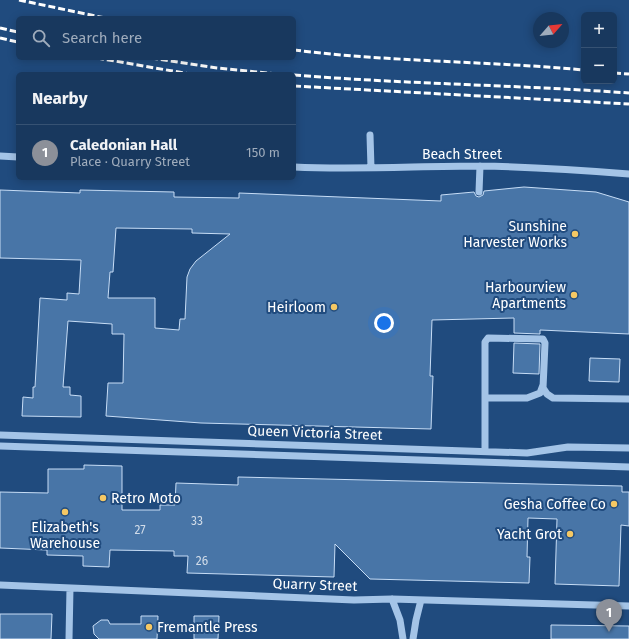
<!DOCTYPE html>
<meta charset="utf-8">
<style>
body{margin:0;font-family:"Fira Sans",sans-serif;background:#254367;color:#f1f3f6}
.controls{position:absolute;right:12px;top:12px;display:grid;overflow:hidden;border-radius:6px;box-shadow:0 2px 10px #0003}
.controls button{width:36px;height:36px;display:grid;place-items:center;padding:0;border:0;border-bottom:1px solid #365273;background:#18385e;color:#f1f3f6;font:20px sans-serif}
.compass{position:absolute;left:533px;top:12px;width:36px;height:36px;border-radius:50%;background:#18385e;box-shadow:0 2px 10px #0003;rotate:62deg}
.you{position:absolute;left:384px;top:323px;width:14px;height:14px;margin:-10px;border:3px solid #fff;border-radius:50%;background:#1a73e8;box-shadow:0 0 0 6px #1a73e833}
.badge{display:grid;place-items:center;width:26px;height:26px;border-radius:50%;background:#8c9099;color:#fff;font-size:13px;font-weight:700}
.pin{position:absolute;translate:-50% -33px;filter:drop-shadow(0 1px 2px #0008)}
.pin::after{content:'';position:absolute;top:21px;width:14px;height:12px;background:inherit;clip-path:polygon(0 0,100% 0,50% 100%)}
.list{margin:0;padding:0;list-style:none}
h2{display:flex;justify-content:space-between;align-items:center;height:52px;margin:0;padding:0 16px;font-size:17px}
h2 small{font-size:13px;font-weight:400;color:#9facbc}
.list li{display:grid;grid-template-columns:26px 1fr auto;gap:12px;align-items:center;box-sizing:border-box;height:56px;padding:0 16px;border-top:1px solid #365273}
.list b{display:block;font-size:15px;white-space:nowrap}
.list p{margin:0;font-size:13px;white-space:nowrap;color:#9facbc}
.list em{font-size:13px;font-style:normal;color:#9facbc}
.icon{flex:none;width:22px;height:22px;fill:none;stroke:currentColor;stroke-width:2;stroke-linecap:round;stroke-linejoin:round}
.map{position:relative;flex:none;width:629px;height:639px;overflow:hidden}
.search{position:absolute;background:#18385e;box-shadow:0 2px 10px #0003;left:16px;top:16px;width:280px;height:44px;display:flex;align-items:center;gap:10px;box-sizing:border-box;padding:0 14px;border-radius:6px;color:#9facbc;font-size:15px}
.panel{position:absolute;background:#18385e;box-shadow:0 2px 10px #0003;left:16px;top:72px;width:280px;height:108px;border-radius:6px}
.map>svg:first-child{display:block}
.building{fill:#4875a7;stroke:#c7ddf6;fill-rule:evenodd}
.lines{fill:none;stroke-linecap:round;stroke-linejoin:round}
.minor{stroke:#a4c4e7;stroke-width:7}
.rail{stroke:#fff;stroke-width:3;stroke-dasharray:7 3;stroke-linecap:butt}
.poi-dot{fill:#f5c864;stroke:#204b7e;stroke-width:1.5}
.labels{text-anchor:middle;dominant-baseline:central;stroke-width:4;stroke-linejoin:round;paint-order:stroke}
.number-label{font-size:12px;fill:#d1dce9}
.street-label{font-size:14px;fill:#fff;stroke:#204b7e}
.poi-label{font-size:14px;fill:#fff;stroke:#204b7e;text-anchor:end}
</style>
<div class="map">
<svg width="629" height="639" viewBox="0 0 629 639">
<rect width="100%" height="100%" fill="#204b7e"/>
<path class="building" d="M 524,187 L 596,192 L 629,202 L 629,334 L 540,330 L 540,334 L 514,333 L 514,318 L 432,320 L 430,376 L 433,376 L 431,429 L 201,423 L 106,416 L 108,383 L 123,383 L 124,334 L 112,334 L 112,324 L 68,321 L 63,387 L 70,387 L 70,395 L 81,396 L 81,417 L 22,416 L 23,397 L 33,398 L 33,387 L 35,387 L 40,298 L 67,300 L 67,293 L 79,294 L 81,260 L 0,258 L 0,190 L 80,193 L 80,190 L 174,192 L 174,197 L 239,198 L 239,193 L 441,201 L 441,195 L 474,192 L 476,196 L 479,197 L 483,195 L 484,191 ZM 116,228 L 192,229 L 192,233 L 230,234 L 196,261 L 190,269 L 187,277 L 185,319 L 180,319 L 179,330 L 155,328 L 155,298 L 108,298 L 110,272 L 113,272 Z
M 514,343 L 540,344 L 539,374 L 513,373 Z
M 590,358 L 620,359 L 619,382 L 589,381 Z
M 84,465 L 122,466 L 122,510 L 160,510 L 160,505 L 175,505 L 176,483 L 238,485 L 238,477 L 622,486 L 622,492 L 629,492 L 629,526 L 621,525 L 619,586 L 555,584 L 557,519 L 528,518 L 527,557 L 530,557 L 529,583 L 370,579 L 335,544 L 334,577 L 187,573 L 188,556 L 174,556 L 174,551 L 110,550 L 109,567 L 83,566 L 83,556 L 47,555 L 47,550 L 0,548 L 0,492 L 48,493 L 48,469 L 84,469 Z
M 0,614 L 52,614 L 51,639 L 0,639 Z
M 141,616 L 158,616 L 157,639 L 99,639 L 94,634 L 93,626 L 101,620 L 108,620 L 110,624 L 141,624 Z
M 194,616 L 219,616 L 218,639 L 194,639 Z
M 551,625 L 629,626 L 629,639 L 551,639 Z"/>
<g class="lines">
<path class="minor" d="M 370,135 L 371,168
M 0,156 L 18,157
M 294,167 C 356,170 418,166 480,166 C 530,167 579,170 629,174
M 479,192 L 480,166
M 485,398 L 527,398 L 540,393 L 543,385
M 0,435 L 527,453 L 568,447 L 629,448
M 0,446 L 629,467
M 485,451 L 485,342 L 488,338 L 543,339 L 545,343 L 543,388 L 547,394 L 553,398 L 629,399
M 0,585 L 354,600 L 392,599 L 629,606
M 392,599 L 400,620 L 403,639
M 69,639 L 70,588
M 413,639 L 416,620 L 421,600"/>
<path class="rail" d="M 19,0 L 105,18
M 0,28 L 18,32
M 0,38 L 18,42
M 294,50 C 390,62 487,61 584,70
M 97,58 L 190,74
M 151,58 L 217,68 L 277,74
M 614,73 L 629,74
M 294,75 C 406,84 517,85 629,93
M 294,86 L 629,104"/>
</g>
<g class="poi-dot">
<circle cx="575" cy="234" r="4"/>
<circle cx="574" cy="295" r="4"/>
<circle cx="334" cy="307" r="4"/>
<circle cx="103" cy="498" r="4"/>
<circle cx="614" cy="504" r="4"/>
<circle cx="65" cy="512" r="4"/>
<circle cx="570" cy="534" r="4"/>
<circle cx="149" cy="627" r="4"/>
</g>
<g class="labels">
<g class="number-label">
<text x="197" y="521">33</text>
<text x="140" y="530">27</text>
<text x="202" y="561">26</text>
</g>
<g class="street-label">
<text x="462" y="154">Beach Street</text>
<text transform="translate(315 433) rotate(2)">Queen Victoria Street</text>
<text transform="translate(315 585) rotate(2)">Quarry Street</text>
</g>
<g class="poi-label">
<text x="567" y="226">Sunshine<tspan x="567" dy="16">Harvester Works</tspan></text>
<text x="566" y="287">Harbourview<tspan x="566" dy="16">Apartments</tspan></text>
<text x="326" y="307">Heirloom</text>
<text x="111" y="498" text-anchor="start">Retro Moto</text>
<text x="606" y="504">Gesha Coffee Co</text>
<text x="65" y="527" text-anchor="middle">Elizabeth's<tspan x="65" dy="16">Warehouse</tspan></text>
<text x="562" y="534">Yacht Grot</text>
<text x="157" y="627" text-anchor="start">Fremantle Press</text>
</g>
</g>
</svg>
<div class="controls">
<button>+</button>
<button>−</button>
</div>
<svg class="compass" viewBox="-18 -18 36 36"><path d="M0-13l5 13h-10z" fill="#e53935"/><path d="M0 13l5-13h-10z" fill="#9facbc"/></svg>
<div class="you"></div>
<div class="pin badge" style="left:609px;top:632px">1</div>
<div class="search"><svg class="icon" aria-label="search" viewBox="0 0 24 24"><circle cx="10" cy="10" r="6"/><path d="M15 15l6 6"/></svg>Search here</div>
<section class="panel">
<h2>Nearby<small></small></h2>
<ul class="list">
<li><span class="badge">1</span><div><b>Caledonian Hall</b><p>Place · Quarry Street</p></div><em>150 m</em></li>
</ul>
</section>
</div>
